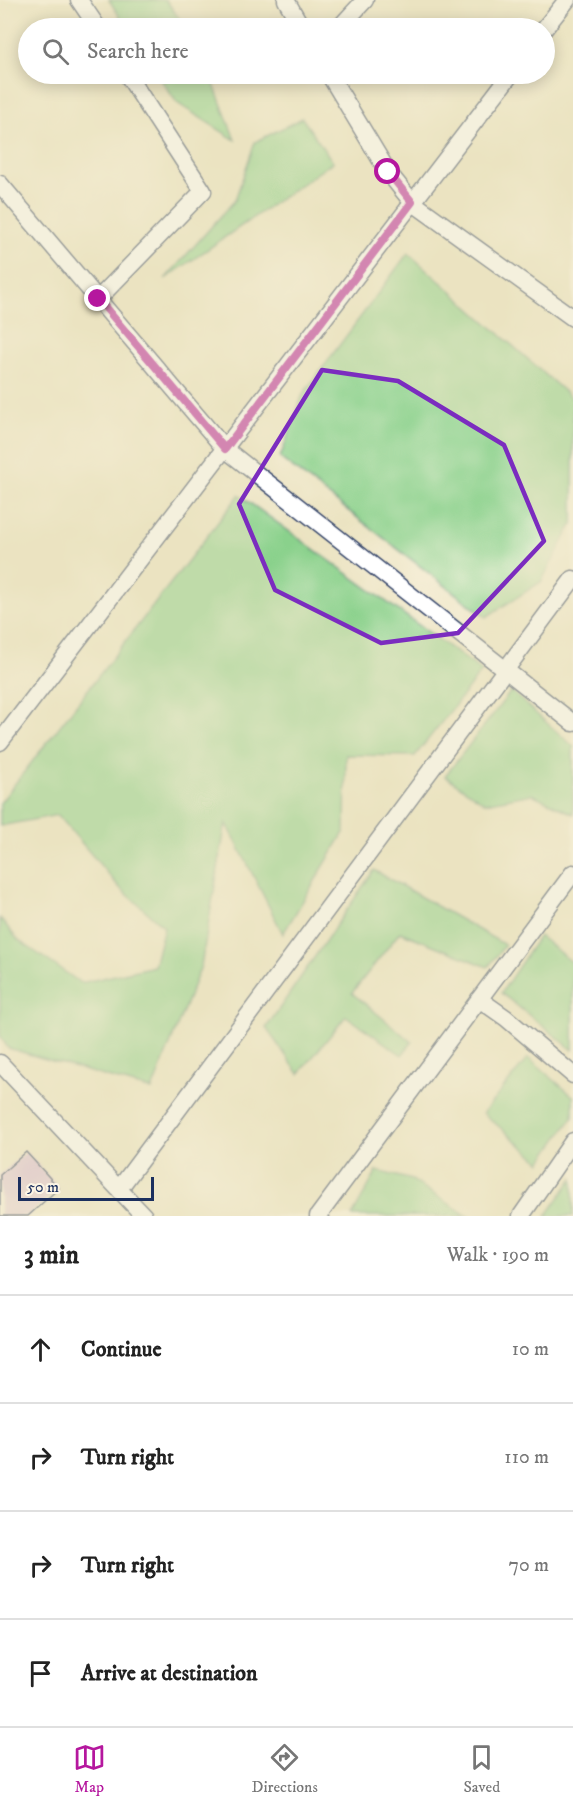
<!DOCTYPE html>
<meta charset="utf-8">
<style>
body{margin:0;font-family:"IM FELL DW Pica",serif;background:#f2f2f2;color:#222}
.scale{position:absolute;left:18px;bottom:15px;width:136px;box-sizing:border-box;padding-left:6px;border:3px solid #1b2f5e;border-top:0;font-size:16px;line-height:21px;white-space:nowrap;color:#1b2f5e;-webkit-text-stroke:4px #fcf5e5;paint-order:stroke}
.stop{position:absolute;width:18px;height:18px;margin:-14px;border:4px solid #b5179e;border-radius:50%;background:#fff}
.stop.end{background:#b5179e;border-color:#fff;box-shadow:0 2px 6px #0008}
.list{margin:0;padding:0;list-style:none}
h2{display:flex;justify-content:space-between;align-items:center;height:78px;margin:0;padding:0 24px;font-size:26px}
h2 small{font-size:20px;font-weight:400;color:#767676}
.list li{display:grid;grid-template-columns:39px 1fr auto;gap:18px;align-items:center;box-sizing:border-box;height:108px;padding:0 24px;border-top:2px solid #e0e0e0}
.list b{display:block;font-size:22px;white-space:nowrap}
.list em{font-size:20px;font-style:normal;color:#767676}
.icon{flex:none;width:33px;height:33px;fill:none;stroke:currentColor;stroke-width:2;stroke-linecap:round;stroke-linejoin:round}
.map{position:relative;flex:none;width:573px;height:1216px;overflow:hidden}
.search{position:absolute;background:#fff;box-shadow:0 3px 15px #0003;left:18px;right:18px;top:18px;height:66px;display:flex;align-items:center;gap:15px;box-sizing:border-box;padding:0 21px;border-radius:33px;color:#767676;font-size:22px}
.sheet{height:510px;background:#fff}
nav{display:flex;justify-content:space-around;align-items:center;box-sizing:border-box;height:84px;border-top:2px solid #e0e0e0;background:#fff;font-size:16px;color:#767676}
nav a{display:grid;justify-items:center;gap:3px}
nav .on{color:#b5179e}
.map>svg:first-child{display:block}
.green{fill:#8ad18c;stroke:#528075;stroke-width:1.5}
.building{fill:#d2acd6}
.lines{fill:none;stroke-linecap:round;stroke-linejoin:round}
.street-casing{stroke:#3a4a6d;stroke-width:19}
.street{stroke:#fff;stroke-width:16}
.route{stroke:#b5179e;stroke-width:8}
.marked{fill:none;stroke:#7b2cbf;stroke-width:4.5;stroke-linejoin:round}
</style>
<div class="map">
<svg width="573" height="1216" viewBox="0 0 573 1216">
<rect width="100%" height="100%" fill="#fcf5e5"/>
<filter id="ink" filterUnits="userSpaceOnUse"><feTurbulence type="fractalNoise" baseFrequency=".0167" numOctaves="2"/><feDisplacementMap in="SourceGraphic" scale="12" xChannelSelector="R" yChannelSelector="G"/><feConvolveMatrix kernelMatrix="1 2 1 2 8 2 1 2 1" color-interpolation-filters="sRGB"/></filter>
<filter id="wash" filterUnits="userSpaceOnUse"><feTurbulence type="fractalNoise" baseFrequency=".008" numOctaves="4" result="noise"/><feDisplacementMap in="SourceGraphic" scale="24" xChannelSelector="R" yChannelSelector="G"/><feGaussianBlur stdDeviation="1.35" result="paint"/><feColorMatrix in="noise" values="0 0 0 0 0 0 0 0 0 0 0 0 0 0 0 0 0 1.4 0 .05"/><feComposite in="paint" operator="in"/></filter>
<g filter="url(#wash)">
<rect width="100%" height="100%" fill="#ebe3c1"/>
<path class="green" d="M 109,0 L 166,0 L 186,28 L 127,28 Z
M 157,74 L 210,74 L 235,140 L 177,103 Z
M 302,118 L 333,162 L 165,279 L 235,200 L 255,142 Z
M 408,253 L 573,399 L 573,523 L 541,582 L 486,617 L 280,458 L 303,394 Z
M 239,495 L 482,671 L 415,756 L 346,755 L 345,831 L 283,934 L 226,822 L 201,966 L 152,1090 L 8,1048 L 0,1036 L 0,918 L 18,940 L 81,983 L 154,966 L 164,927 L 119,887 L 58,815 L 0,826 L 0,803 Z
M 511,691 L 573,746 L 573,814 L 532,794 L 485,803 L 445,776 Z
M 374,870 L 505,945 L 488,967 L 400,932 L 352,993 L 412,1042 L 402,1055 L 346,1016 L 299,1074 L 266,1028 Z
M 539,936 L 573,963 L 573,1050 L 501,993 Z
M 528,1058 L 573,1096 L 573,1117 L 541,1162 L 483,1113 Z
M 377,1171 L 412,1180 L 468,1216 L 352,1216 Z
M 573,1178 L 573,1216 L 546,1216 Z"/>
<g id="blocks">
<path class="building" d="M 26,1152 L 59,1188 L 28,1216 L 0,1216 L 0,1175 Z"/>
</g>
</g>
<g filter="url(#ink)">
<use href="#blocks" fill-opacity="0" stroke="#3a4a6d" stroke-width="1.5"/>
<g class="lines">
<g class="street-casing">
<path id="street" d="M 79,0 L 98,28
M 286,0 L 302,28
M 339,28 L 365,0
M 544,29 L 567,0
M 329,74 L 388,172 L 412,202 L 573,318
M 0,184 L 225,449 L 573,723
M 98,299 L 203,191 L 127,74
M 0,742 L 511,74
M 479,999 L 506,1018 L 573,1075
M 0,1063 L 144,1216
M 119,1189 L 573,579
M 318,1216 L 573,873
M 521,1216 L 573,1141"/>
</g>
<use href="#street" class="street"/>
</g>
</g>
<g class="lines" filter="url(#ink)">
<path class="route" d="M 98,299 L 225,449 L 412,202 L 388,172"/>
</g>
<path d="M0 0H573V1216H0ZM 322,370 L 398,381 L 504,445 L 544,541 L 458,633 L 381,643 L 275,590 L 239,504 Z" fill="#ebe3c1" fill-opacity=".55" fill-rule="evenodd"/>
<path class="marked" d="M 322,370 L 398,381 L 504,445 L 544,541 L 458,633 L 381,643 L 275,590 L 239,504 Z"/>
</svg>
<div class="scale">50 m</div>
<div class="stop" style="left:388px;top:172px"></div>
<div class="stop end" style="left:98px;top:299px"></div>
<div class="search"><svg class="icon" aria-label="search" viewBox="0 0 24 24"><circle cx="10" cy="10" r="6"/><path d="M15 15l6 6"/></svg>Search here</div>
</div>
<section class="sheet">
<h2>3 min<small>Walk · 190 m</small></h2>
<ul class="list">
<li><svg class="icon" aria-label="ahead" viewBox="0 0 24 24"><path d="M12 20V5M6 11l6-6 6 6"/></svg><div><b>Continue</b></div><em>10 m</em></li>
<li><svg class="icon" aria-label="right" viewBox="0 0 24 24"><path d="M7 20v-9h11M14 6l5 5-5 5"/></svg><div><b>Turn right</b></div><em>110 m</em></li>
<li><svg class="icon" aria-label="right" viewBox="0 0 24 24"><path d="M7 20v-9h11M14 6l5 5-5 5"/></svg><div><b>Turn right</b></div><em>70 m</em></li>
<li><svg class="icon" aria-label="arrive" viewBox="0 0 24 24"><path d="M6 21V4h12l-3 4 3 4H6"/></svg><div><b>Arrive at destination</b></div></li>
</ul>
</section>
<nav>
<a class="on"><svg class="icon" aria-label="map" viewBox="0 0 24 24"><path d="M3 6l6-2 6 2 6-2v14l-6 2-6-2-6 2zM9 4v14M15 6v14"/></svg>Map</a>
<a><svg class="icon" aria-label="directions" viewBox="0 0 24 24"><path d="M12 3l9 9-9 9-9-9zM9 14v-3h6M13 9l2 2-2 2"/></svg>Directions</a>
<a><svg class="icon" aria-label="saved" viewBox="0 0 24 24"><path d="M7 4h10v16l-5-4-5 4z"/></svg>Saved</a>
</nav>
